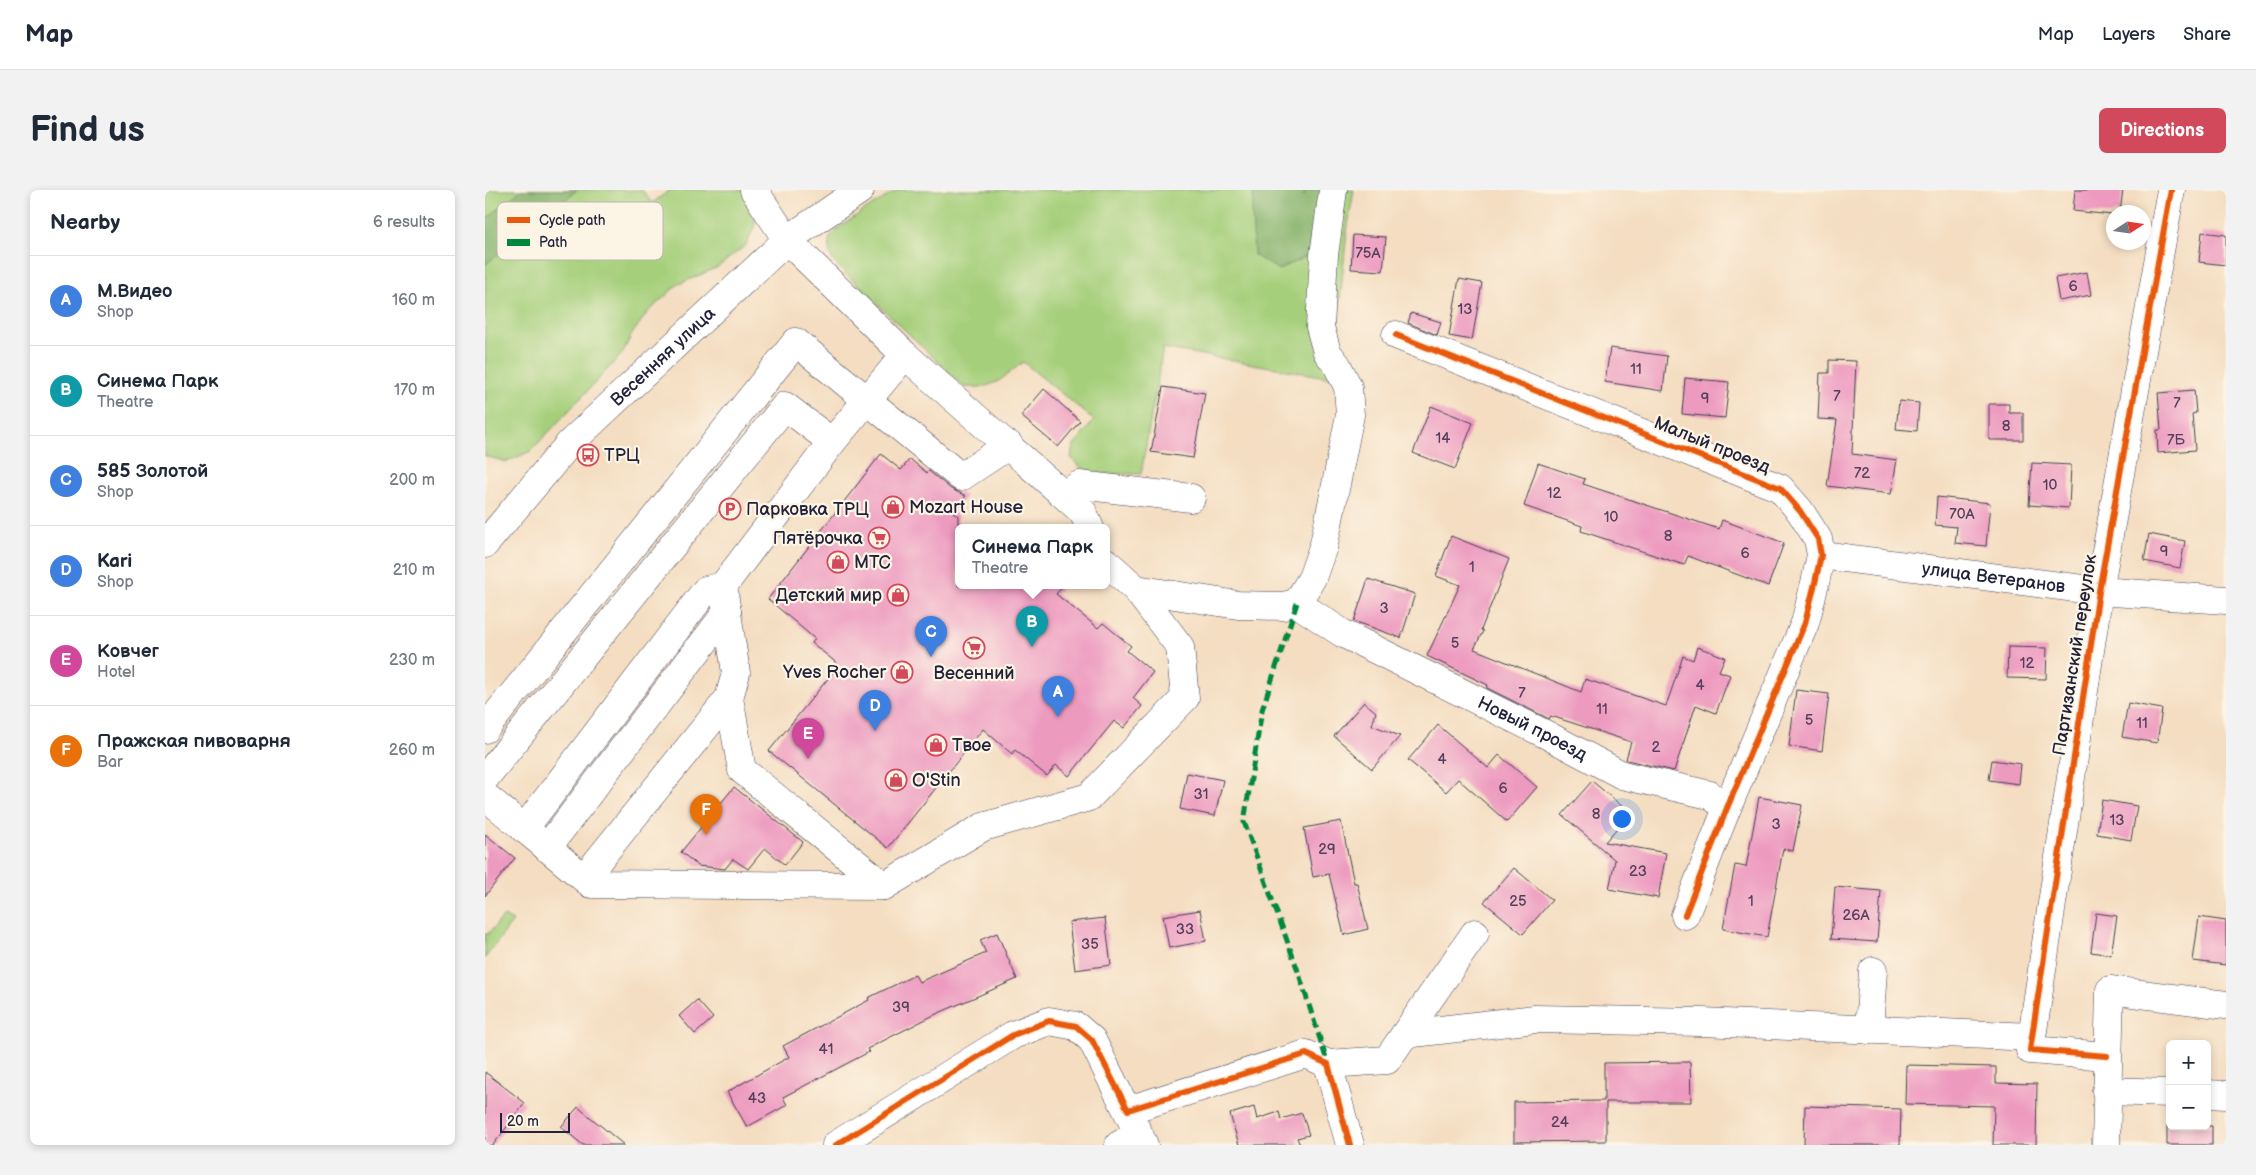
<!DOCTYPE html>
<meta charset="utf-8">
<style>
body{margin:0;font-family:"Balsamiq Sans",sans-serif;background:#f2f2f3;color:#1f2937}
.controls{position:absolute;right:15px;bottom:15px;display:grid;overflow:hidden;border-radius:8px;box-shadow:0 2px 8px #0003}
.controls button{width:45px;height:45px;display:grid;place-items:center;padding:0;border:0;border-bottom:1px solid #e0e1e3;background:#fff;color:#1f2937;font:25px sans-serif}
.compass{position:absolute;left:1621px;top:15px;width:45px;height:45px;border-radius:50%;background:#fff;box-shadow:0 2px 8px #0003;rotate:78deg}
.scale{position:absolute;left:15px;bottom:12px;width:70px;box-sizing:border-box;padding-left:5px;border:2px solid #22223b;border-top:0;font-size:14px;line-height:18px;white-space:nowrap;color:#22223b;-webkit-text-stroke:4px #fcf5e5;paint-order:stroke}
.you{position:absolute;left:1136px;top:628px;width:18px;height:18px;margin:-12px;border:4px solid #fff;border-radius:50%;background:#1a73e8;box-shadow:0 0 0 8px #1a73e833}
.badge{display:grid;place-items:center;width:32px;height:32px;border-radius:50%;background:#d1495b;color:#fff;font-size:16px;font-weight:700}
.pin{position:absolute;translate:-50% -41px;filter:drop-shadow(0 1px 2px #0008)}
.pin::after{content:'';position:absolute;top:26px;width:18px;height:15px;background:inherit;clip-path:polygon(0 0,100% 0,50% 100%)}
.popup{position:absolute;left:470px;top:334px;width:155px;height:65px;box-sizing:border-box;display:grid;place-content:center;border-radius:8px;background:#fff;filter:drop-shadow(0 1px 4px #0005);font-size:16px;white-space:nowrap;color:#747a83}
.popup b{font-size:19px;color:#1f2937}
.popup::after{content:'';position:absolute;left:50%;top:100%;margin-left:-10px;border:10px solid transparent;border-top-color:#fff}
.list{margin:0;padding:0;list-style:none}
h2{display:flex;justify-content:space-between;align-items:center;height:65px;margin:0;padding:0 20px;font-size:21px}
h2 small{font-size:16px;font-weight:400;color:#747a83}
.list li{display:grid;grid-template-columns:32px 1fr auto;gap:15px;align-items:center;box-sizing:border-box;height:90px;padding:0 20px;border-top:1px solid #e0e1e3}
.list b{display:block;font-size:19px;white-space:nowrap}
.list p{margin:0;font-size:16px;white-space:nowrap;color:#747a83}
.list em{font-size:16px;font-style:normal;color:#747a83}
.map{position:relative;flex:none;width:1741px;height:955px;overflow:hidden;border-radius:8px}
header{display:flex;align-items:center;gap:30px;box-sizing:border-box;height:70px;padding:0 25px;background:#fff;border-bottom:1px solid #e0e1e3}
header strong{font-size:24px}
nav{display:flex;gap:28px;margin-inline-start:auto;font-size:18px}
.intro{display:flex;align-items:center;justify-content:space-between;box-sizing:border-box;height:120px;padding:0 30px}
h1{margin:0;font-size:35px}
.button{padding:12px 22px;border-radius:8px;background:#d1495b;color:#fff;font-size:18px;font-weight:700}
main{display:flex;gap:30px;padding:0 30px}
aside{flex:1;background:#fff;border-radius:8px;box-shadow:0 2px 8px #0003}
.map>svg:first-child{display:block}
.green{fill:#a5cf7a;stroke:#64785a}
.forest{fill:#84b26a;stroke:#536a52}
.building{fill:#ed9abf}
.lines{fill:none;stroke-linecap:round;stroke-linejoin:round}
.minor-casing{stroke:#423e4f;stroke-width:29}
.minor{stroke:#fff;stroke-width:28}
.quiet{stroke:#00873e;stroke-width:5;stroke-dasharray:10 5;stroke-linecap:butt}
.cycleway-casing{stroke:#fcf5e5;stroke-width:9}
.cycleway{stroke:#e8590c;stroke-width:6}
.labels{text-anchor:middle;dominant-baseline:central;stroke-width:4.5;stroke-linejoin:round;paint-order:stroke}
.number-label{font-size:15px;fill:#55405c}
.street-label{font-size:18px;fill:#22223b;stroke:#fcf5e5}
.poi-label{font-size:18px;fill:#22223b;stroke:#fcf5e5;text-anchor:start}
.key{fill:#fcf5e5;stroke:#bbb6b2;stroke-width:1}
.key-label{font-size:14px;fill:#22223b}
</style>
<header>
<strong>Map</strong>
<nav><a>Map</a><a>Layers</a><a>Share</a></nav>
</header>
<div class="intro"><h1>Find us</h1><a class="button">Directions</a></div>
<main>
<aside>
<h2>Nearby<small>6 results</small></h2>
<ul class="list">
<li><span class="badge" style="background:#3f7fe0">A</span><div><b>М.Видео</b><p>Shop</p></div><em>160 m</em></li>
<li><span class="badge" style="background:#0f9aa8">B</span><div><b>Синема Парк</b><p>Theatre</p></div><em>170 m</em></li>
<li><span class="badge" style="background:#3f7fe0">C</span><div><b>585 Золотой</b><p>Shop</p></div><em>200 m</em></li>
<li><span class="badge" style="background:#3f7fe0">D</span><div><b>Kari</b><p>Shop</p></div><em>210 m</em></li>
<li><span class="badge" style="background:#d1479c">E</span><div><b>Ковчег</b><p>Hotel</p></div><em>230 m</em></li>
<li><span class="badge" style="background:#e8710a">F</span><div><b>Пражская пивоварня</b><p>Bar</p></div><em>260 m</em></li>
</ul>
</aside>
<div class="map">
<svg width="1741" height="955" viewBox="0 0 1741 955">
<rect width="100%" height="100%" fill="#fcf5e5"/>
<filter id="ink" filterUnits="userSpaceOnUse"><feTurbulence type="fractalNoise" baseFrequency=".02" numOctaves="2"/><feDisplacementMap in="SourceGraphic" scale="10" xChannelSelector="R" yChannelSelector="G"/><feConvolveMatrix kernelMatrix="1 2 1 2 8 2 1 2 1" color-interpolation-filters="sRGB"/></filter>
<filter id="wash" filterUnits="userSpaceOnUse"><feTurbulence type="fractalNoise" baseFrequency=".0096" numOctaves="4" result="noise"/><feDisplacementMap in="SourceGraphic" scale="20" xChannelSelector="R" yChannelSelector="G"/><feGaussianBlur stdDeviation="1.12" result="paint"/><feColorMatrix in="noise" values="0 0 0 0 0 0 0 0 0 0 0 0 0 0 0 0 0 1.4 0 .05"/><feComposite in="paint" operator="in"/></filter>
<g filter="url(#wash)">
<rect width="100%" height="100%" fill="#f4ddc1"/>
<path class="green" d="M 0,0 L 157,0 L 167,13 L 185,0 L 262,0 L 270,19 L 270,35 L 261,55 L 233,77 L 192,95 L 162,123 L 147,144 L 137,164 L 46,261 L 21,272 L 0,266 Z
M 413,0 L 869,0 L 862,41 L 847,188 L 678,158 L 656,284 C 634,283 599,289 586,267 L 588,257 L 609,230 L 538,172 C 515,190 510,199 479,197 L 348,71 C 345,63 342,57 345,48 C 349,37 400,8 413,0 Z
M 19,726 L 28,731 L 0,768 L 0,744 L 3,744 Z"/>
<path class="forest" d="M 36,0 L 92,0 L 0,75 L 0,30 Z
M 769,0 L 806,0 L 820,5 L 819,0 L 834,0 L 832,26 L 822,66 L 794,80 L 769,65 L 767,21 Z"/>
<g id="blocks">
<path class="building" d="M 1590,0 L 1638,0 L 1635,22 L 1628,22 L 1628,25 L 1588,21 Z
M 1717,42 L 1741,45 L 1741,75 L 1714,72 Z
M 868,45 L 901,47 L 898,81 L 866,79 Z
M 1602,82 L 1606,105 L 1574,111 L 1570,88 Z
M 974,89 L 997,93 L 987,150 L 964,146 Z
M 926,123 L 956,132 L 952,145 L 923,133 Z
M 1125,158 L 1182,166 L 1178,201 L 1120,192 Z
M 1344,170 L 1371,171 L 1367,264 L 1412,270 L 1406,304 L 1342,296 L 1352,230 L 1333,229 L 1335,183 L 1344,183 Z
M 1200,188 L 1244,192 L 1240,228 L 1197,224 Z
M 678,197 L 720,203 L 708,268 L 666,262 Z
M 559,199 L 595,231 L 573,257 L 536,226 Z
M 1709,200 L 1711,223 L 1707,224 L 1710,260 L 1673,263 L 1672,240 L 1676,240 L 1673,203 Z
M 1414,211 L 1434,213 L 1432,241 L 1411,239 Z
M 1504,214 L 1524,214 L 1524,223 L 1538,223 L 1538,250 L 1504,250 Z
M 946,216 L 988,233 L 970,279 L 928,263 Z
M 396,264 L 416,280 L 425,269 L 442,283 L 444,281 L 466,299 L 481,306 L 468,322 L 473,326 L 473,396 L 578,396 L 571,404 L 613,438 L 618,433 L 646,456 L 642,461 L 668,482 L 648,508 L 657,516 L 639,538 L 629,531 L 584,586 L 571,575 L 562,586 L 530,560 L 527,564 L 498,539 L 403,658 L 284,561 L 354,475 L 327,453 L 330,449 L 283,409 Z
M 1053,273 L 1100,289 L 1098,294 L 1234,339 L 1237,330 L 1299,353 L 1283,396 L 1203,366 L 1199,375 L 1096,341 L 1097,336 L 1039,316 Z
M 1547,273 L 1586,275 L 1584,318 L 1544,315 Z
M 1452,307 L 1505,313 L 1501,356 L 1470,353 L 1472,337 L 1450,335 Z
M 1664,344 L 1700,351 L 1695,378 L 1659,371 Z
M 966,346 L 1024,369 L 996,440 L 998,441 L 989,459 L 1096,502 L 1100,489 L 1181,516 L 1198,466 L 1208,470 L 1212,457 L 1240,467 L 1234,481 L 1245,485 L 1231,523 L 1211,515 L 1189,581 L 1142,570 L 1141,569 L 1146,552 L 1066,526 L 1064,529 L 1002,498 L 1003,495 L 942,466 L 975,395 L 951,386 Z
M 883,389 L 930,404 L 916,448 L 869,431 Z
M 1523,457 L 1562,458 L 1561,489 L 1522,488 Z
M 1311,500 L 1344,504 L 1337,561 L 1304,556 Z
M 879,512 L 891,522 L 887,535 L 915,546 L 887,579 L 849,546 Z
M 1643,513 L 1677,519 L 1672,553 L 1637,547 Z
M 953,535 L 1003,578 L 1014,565 L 1052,597 L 1022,632 L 973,589 L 961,602 L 923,570 Z
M 1507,570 L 1536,574 L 1534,594 L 1504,590 Z
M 702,583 L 738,590 L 730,626 L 695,619 Z
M 1107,591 L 1145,623 L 1120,652 L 1181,663 L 1173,708 L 1124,699 L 1130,670 L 1077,625 Z
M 249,597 L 318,652 L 300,675 L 280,658 L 263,679 L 248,669 L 240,679 L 213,676 L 196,662 Z
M 1274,607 L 1317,615 L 1308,661 L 1298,659 L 1282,747 L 1238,739 L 1250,675 L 1261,677 Z
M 1617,610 L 1652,616 L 1646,650 L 1612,644 Z
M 856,631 L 869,693 L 872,693 L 883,739 L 859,745 L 844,684 L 828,687 L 819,638 Z
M 0,644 L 30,668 L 0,706 Z
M 1029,678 L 1067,710 L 1038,744 L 999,712 Z
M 1350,697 L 1396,701 L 1392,752 L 1346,749 Z
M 715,720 L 721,751 L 684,758 L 678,726 Z
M 1611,723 L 1632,726 L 1626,765 L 1606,762 Z
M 1714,727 L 1741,731 L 1741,775 L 1708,771 Z
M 620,728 L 626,775 L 590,780 L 584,732 Z
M 512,743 L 532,789 L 449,825 L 382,859 L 384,862 L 298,907 L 302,915 L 262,937 L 242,902 L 304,867 L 298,856 L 384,810 L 383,808 L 430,785 L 434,792 L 501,763 L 495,750 Z
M 212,810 L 228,828 L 210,844 L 194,826 Z
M 1205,872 L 1206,912 L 1121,912 L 1121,951 L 1029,952 L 1029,912 L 1119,911 L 1119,873 Z
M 1421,875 L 1511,877 L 1511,893 L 1552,894 L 1551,955 L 1508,955 L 1509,916 L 1420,914 Z
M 0,882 L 40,913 L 8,955 L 0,955 Z
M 1320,916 L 1416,919 L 1415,955 L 1319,955 Z
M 93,917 L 139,955 L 98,955 L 76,937 Z
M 769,917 L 772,929 L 794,922 L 796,929 L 817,923 L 824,945 L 812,948 L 815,955 L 754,955 L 745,924 Z
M 1682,936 L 1727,936 L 1727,955 L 1682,955 Z"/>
</g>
</g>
<g filter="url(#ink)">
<use href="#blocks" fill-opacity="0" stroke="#423e4f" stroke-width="1"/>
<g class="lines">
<g class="minor-casing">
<g id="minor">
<path d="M 269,0 L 302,50 L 420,165 L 598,322 L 605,338"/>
<path d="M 911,145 L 1295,298 L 1315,321 L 1333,349 L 1336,365 L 1330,393 L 1320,433 L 1242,618 L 1200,725"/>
<path d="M 580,305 L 594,295 L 706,308"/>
<path id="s1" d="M 0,354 L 84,254 L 302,50 L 375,0"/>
<path id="s2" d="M 1336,365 L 1614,401 L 1741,410"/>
<path id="s3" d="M 621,372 L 651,399 L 753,415 L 798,416 L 812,413 L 857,443 L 1062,545 L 1137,585 L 1225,605 L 1242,618"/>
<path d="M 812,413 L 827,388 L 839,354 L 865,225 L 863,197 L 852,175 L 842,162 L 835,137 L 839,65 L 848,0"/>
<path d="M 244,508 L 257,580 L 399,696"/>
<path d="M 0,539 L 311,152 L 476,287 L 524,255"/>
<path d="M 0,588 L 300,216 L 347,252"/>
<path d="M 0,606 L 106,694 L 399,696 L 498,637 L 604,607 L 700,508 L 695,457 L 651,399"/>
<path d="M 39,639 L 221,400 L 238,396"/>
<path d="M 62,658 L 242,422"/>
<path d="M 99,688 L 244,508 L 251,483 L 238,396 L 347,252 L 420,165"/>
<path d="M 1384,840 L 1388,781"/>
<path d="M 920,844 L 1050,829 L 1217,832 L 1547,847"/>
<path d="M 1622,866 L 1545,860 L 1614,401 L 1686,0"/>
<path d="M 843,874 L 902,870 L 990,743"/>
<path d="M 1621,901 L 1685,903"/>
<path d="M 1722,904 L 1741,905"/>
<path d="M 643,920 L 821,864 L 843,874 L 865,955"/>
<path d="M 351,955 L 528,845 L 564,831 L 591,836 L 607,850 L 659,955"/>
<path d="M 634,955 L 654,944"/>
<path d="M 1621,955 L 1625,800 L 1741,815"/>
</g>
</g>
<use href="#minor" class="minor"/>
<path class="quiet" d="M 812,413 L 777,520 L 759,632 L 812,778 L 843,874"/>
<g class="cycleway-casing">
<path id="cycleway" d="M 911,145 L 1295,298 L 1315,321 L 1333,349 L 1336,365 L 1330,393 L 1320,433 L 1242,618 L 1200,725
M 1622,866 L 1545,860 L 1614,401 L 1686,0
M 351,955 L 528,845 L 564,831 L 591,836 L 607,850 L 643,920 L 821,864 L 843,874 L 865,955"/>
</g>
<use href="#cycleway" class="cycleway"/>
</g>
</g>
<defs>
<g id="bus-ring" transform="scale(1.125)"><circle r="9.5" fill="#fcf5e5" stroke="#d1495b" stroke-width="1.5"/><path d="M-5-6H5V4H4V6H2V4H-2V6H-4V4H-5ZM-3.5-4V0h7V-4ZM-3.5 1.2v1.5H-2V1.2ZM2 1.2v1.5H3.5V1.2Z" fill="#d1495b"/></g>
<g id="shop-ring" transform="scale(1.125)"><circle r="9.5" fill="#fcf5e5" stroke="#d1495b" stroke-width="1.5"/><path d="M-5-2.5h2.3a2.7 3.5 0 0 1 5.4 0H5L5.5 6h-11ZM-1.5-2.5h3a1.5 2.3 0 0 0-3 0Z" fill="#d1495b"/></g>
<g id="parking-ring" transform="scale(1.125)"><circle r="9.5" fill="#fcf5e5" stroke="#d1495b" stroke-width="1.5"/><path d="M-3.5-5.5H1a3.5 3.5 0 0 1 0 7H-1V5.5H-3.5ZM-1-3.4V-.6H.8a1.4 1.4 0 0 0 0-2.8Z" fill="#d1495b"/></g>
<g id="supermarket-ring" transform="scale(1.125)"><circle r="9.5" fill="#fcf5e5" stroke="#d1495b" stroke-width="1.5"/><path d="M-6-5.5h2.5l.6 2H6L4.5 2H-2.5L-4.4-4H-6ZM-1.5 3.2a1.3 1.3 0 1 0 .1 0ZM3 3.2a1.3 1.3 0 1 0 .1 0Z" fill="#d1495b"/></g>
</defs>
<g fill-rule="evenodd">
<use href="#bus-ring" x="103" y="265"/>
<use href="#shop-ring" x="408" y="317"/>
<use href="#parking-ring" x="245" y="319"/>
<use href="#supermarket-ring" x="394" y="348"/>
<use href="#shop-ring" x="353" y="372"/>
<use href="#shop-ring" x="413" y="405"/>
<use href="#supermarket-ring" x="489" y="458"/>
<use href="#shop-ring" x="417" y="482"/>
<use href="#shop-ring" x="451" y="555"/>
<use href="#shop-ring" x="411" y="590"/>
</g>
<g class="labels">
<g class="number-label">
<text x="883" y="63">75А</text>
<text x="1588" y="96">6</text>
<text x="980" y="119">13</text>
<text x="1151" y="179">11</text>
<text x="1352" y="206">7</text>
<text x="1220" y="208">9</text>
<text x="1692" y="213">7</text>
<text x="1521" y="236">8</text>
<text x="958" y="248">14</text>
<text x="1691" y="250">7Б</text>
<text x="1377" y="283">72</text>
<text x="1565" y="295">10</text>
<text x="1069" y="303">12</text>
<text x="1477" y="324">70А</text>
<text x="1126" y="327">10</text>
<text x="1183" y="346">8</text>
<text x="1679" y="361">9</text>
<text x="1260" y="363">6</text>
<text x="987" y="377">1</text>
<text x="899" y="418">3</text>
<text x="970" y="453">5</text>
<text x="1542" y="473">12</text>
<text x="1215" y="495">4</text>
<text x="1037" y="503">7</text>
<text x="1117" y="519">11</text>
<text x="1324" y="530">5</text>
<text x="1657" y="533">11</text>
<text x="1171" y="557">2</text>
<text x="957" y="569">4</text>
<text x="1018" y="598">6</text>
<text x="716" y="604">31</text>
<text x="1111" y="624">8</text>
<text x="1632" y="630">13</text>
<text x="1291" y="634">3</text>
<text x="842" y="659">29</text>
<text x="1153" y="681">23</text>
<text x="1033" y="711">25</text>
<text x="1266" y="711">1</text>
<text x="1371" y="725">26А</text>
<text x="700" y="739">33</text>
<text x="605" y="754">35</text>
<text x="416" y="817">39</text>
<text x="341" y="859">41</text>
<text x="272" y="908">43</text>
<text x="1075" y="932">24</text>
</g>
<g class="street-label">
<text stroke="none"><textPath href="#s1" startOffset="259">Весенняя улица</textPath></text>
<text transform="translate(1227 255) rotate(22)">Малый проезд</text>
<text stroke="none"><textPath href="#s2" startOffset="174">улица Ветеранов</textPath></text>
<text transform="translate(1590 465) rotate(-81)">Партизанский переулок</text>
<text stroke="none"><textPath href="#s3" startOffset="470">Новый проезд</textPath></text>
</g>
<g class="poi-label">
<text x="119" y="265">ТРЦ</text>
<text x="424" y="317">Mozart House</text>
<text x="261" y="319">Парковка ТРЦ</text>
<text x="378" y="348" text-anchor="end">Пятёрочка</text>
<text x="369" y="372">МТС</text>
<text x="397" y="405" text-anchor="end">Детский мир</text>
<text x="401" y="482" text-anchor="end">Yves Rocher</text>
<text x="489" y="483" text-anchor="middle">Весенний</text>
<text x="467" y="555">Твое</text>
<text x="427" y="590">O'Stin</text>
</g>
</g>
<rect x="12" y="12" width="166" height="58" rx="8" class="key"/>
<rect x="22" y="27" width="23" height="6" fill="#e8590c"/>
<rect x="22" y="49" width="23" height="7" fill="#00873e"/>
<g class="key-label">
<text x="54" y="35">Cycle path</text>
<text x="54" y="57">Path</text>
</g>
</svg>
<div class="controls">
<button>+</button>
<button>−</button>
</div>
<svg class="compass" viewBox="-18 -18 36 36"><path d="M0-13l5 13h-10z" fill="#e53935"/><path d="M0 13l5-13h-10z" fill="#747a83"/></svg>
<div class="scale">20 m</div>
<div class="you"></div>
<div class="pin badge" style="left:573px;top:527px;background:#3f7fe0">A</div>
<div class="pin badge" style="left:547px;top:457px;background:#0f9aa8">B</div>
<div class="popup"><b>Синема Парк</b>Theatre</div>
<div class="pin badge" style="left:446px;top:467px;background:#3f7fe0">C</div>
<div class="pin badge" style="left:390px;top:541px;background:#3f7fe0">D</div>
<div class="pin badge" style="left:323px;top:569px;background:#d1479c">E</div>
<div class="pin badge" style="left:221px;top:645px;background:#e8710a">F</div>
</div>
</main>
